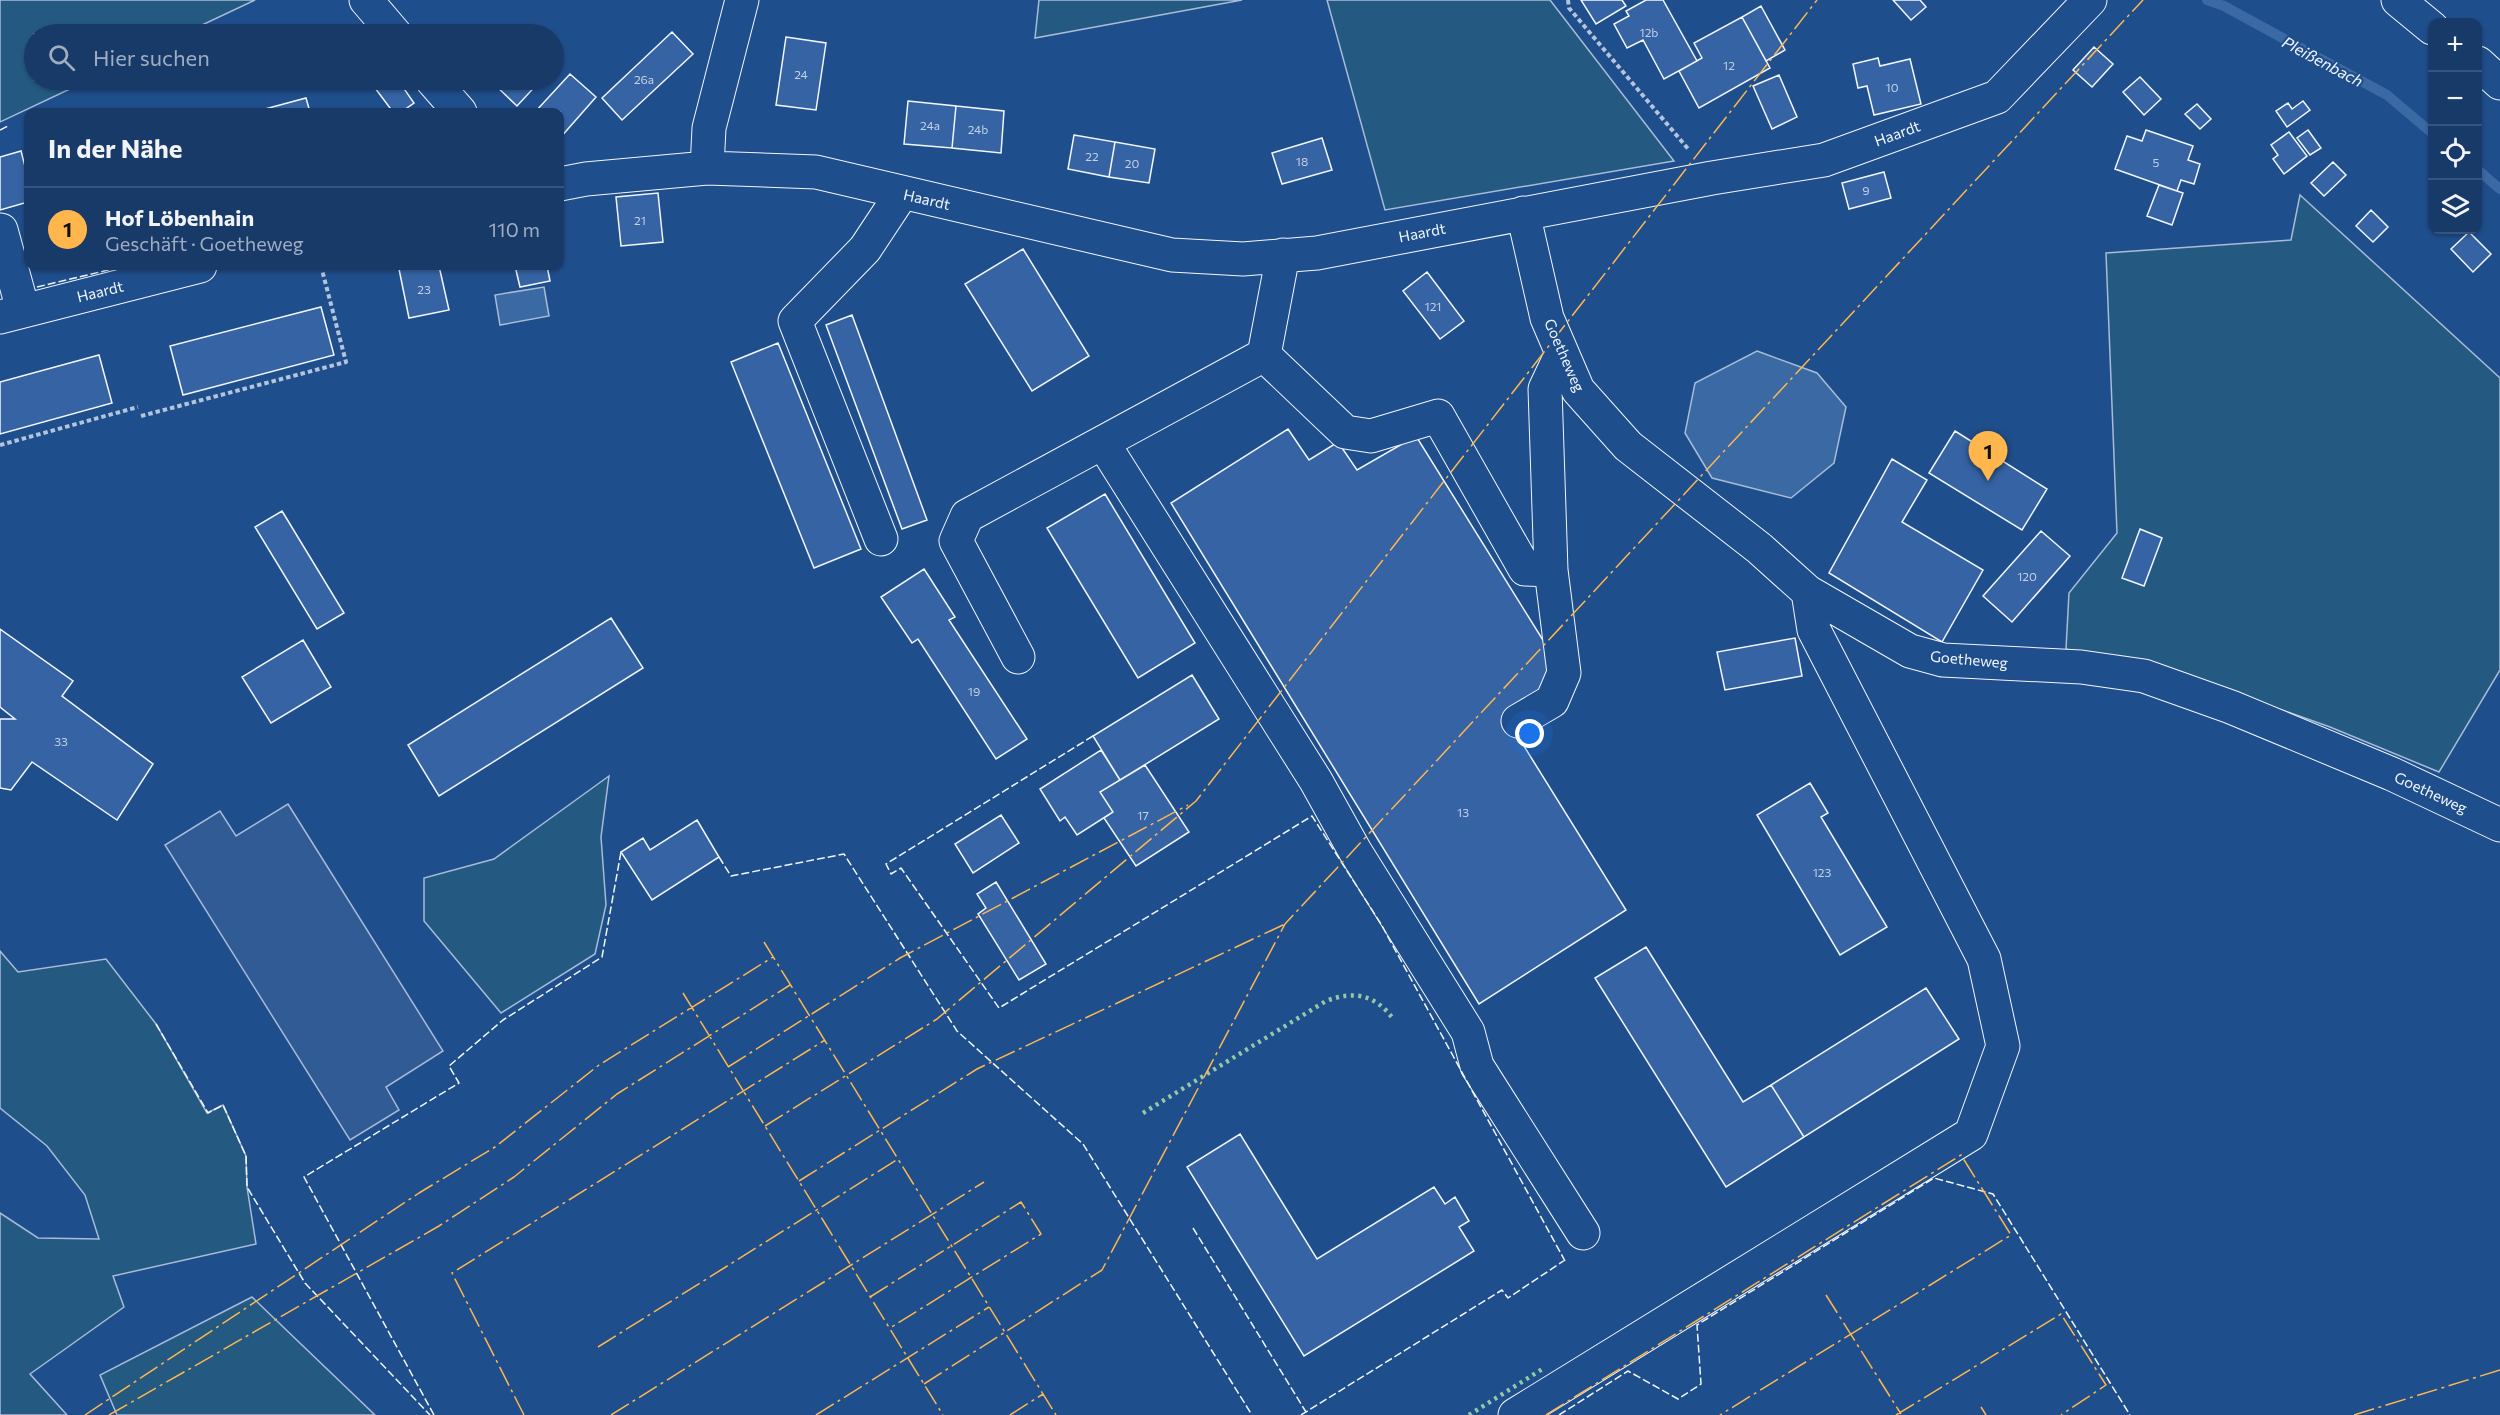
<!DOCTYPE html>
<html lang="de">
<meta charset="utf-8">
<style>
body{margin:0;font-family:Commissioner,sans-serif;background:#244571;color:#f1f3f6}
.controls{position:absolute;right:18px;top:18px;display:grid;overflow:hidden;border-radius:12px;box-shadow:0 2px 4px #0004}
.controls button{width:54px;height:54px;display:grid;place-items:center;padding:0;border:0;border-bottom:2px solid #36547d;background:#173a69;color:#f1f3f6;font:30px sans-serif}
.you{position:absolute;left:1530px;top:734px;width:21px;height:21px;margin:-15px;border:4px solid #fff;border-radius:50%;background:#1a73e8;box-shadow:0 0 0 9px #1a73e833}
.badge{display:grid;place-items:center;width:39px;height:39px;border-radius:50%;background:#ffb74d;color:#111;font-size:20px;font-weight:700}
.pin{position:absolute;translate:-50% -50px;filter:drop-shadow(0 2px 3px #0008)}
.pin::after{content:'';position:absolute;top:32px;width:21px;height:18px;background:inherit;clip-path:polygon(0 0,100% 0,50% 100%)}
.list{margin:0;padding:0;list-style:none}
h2{display:flex;justify-content:space-between;align-items:center;height:78px;margin:0;padding:0 24px;font-size:26px}
h2 small{font-size:20px;font-weight:400;color:#9eadc0}
.list li{display:grid;grid-template-columns:39px 1fr auto;gap:18px;align-items:center;box-sizing:border-box;height:84px;padding:0 24px;border-top:2px solid #36547d}
.list b{display:block;font-size:22px;white-space:nowrap}
.list p{margin:0;font-size:20px;white-space:nowrap;color:#9eadc0}
.list em{font-size:20px;font-style:normal;color:#9eadc0}
.icon{flex:none;width:33px;height:33px;fill:none;stroke:currentColor;stroke-width:2;stroke-linecap:round;stroke-linejoin:round}
.map{position:relative;flex:none;width:2500px;height:1415px;overflow:hidden}
.search{position:absolute;background:#173a69;box-shadow:0 2px 4px #0004;left:24px;top:24px;width:540px;height:66px;display:flex;align-items:center;gap:15px;box-sizing:border-box;padding:0 21px;border-radius:33px;color:#9eadc0;font-size:22px}
.panel{position:absolute;background:#173a69;box-shadow:0 2px 4px #0004;left:24px;top:108px;width:540px;height:162px;border-radius:12px}
.map>svg:first-child{display:block}
.green{fill:#245a82;stroke:#a8bbd7;stroke-width:1.5}
.parking{fill:#305b95;stroke:#a8bbd7;stroke-width:1.5}
.water{fill:#3b69a3;stroke:#a8bbd7;stroke-width:1.5}
.lines{fill:none;stroke-linecap:round;stroke-linejoin:round}
.stream{stroke:#3b69a3;stroke-width:10}
.building{fill:#3563a3;stroke:#f2f6ff;stroke-width:1.5}
.minor-casing{stroke:#f2f6ff;stroke-width:35}
.path{stroke:#b3c4dc;stroke-width:4;stroke-dasharray:4.5 3;stroke-linecap:butt}
.minor{stroke:#1f4e8c;stroke-width:33}
.hedge{stroke:#97c8a6;stroke-width:4.5;stroke-dasharray:3 4.5;stroke-linecap:butt}
.fence{stroke:#f2f6ff;stroke-width:1.5;stroke-dasharray:8 3;stroke-linecap:butt}
.power{stroke:#ffb74d;stroke-width:1.5;stroke-dasharray:21 4.5 3 4.5;stroke-linecap:butt}
.labels{text-anchor:middle;dominant-baseline:central;stroke-width:4.5;stroke-linejoin:round;paint-order:stroke}
.number-label{font-size:12px;fill:#c3d1e8}
.street-label{font-size:15px;fill:#f2f6ff;stroke:#1f4e8c}
.water-label{font-size:16px;font-style:italic;fill:#f2f6ff;stroke:#1f4e8c}
</style>
<div class="map">
<svg width="2500" height="1415" viewBox="0 0 2500 1415">
<rect width="100%" height="100%" fill="#1f4e8c"/>
<path class="green" d="M 0,0 L 255,0 L 183,34 L 34,34 L 34,80 L 89,80 L 0,122 Z
M 1039,0 L 1242,0 L 1035,38 Z
M 1327,0 L 1550,0 L 1674,161 L 1385,210 Z
M 2300,195 L 2500,378 L 2500,670 L 2439,772 L 2330,727 L 2234,693 L 2066,649 L 2069,593 L 2117,533 L 2106,253 L 2291,240 Z
M 609,776 L 601,837 L 606,905 L 595,954 L 501,1013 L 424,921 L 424,878 L 494,859 Z
M 0,951 L 18,972 L 106,959 L 156,1024 L 207,1113 L 223,1105 L 246,1156 L 247,1187 L 256,1244 L 113,1276 L 124,1307 L 30,1374 L 67,1415 L 0,1415 L 0,1213 L 38,1238 L 99,1239 L 85,1195 L 47,1146 L 0,1108 Z
M 252,1297 L 375,1415 L 117,1415 L 100,1375 Z"/>
<path class="parking" d="M 288,804 L 443,1051 L 386,1087 L 399,1110 L 350,1140 L 165,845 L 220,811 L 236,836 Z"/>
<path class="water" d="M 544,287 L 549,316 L 500,325 L 495,295 Z
M 1757,351 L 1817,373 L 1846,407 L 1834,463 L 1791,498 L 1712,478 L 1685,433 L 1695,383 Z"/>
<g class="lines">
<path class="stream" d="M 2207,0 L 2224,6 L 2387,95 L 2432,133
M 2478,170 L 2500,189"/>
</g>
<path class="building" d="M 1581,0 L 1622,0 L 1626,6 L 1596,24 Z
M 1646,0 L 1663,0 L 1697,61 L 1664,79 L 1643,40 L 1627,48 L 1614,24 L 1629,16 L 1626,11 Z
M 1893,0 L 1920,0 L 1926,7 L 1911,20 Z
M 1761,6 L 1785,50 L 1766,61 L 1742,17 Z
M 1742,17 L 1770,68 L 1699,108 L 1679,71 L 1702,58 L 1694,43 Z
M 672,32 L 693,54 L 622,120 L 602,98 Z
M 786,37 L 826,43 L 816,110 L 776,105 Z
M 2094,47 L 2113,64 L 2092,87 L 2073,70 Z
M 1878,58 L 1880,66 L 1910,59 L 1921,104 L 1874,115 L 1867,86 L 1858,88 L 1853,64 Z
M 570,74 L 596,97 L 560,138 L 560,112 L 535,112 Z
M 1779,75 L 1797,117 L 1772,129 L 1753,86 Z
M 2140,77 L 2161,99 L 2144,115 L 2123,92 Z
M 369,80 L 398,80 L 414,103 L 401,112 L 393,112 Z
M 499,80 L 541,80 L 517,106 L 494,84 Z
M 306,98 L 310,112 L 266,112 L 265,109 Z
M 908,101 L 956,106 L 952,148 L 904,144 Z
M 2303,101 L 2310,110 L 2287,127 L 2276,111 L 2288,103 L 2292,109 Z
M 2197,104 L 2211,119 L 2200,129 L 2185,114 Z
M 956,106 L 1004,111 L 1001,153 L 952,148 Z
M 2146,130 L 2193,146 L 2188,160 L 2200,164 L 2194,184 L 2181,180 L 2177,191 L 2115,169 L 2127,136 L 2142,141 Z
M 2308,130 L 2321,148 L 2310,155 L 2297,138 Z
M 2289,132 L 2307,156 L 2284,174 L 2273,159 L 2278,155 L 2271,145 Z
M 1074,135 L 1115,142 L 1109,177 L 1068,169 Z
M 1322,138 L 1332,170 L 1282,184 L 1272,153 Z
M 1115,142 L 1155,149 L 1149,183 L 1109,177 Z
M 21,151 L 28,178 L 28,202 L 0,210 L 0,157 Z
M 2333,162 L 2346,175 L 2324,196 L 2311,183 Z
M 1884,172 L 1891,198 L 1849,209 L 1842,183 Z
M 2159,185 L 2183,193 L 2172,225 L 2147,216 Z
M 658,193 L 663,242 L 621,246 L 616,197 Z
M 2371,210 L 2388,227 L 2373,242 L 2356,226 Z
M 2469,232 L 2491,254 L 2473,272 L 2451,249 Z
M 1023,249 L 1089,356 L 1032,391 L 965,284 Z
M 415,266 L 439,266 L 449,310 L 409,318 L 399,269 Z
M 515,266 L 547,266 L 550,281 L 520,287 Z
M 1427,272 L 1464,321 L 1440,339 L 1403,291 Z
M 321,307 L 334,355 L 183,395 L 170,346 Z
M 852,315 L 927,520 L 902,529 L 826,325 Z
M 778,343 L 861,549 L 814,568 L 731,362 Z
M 99,355 L 112,403 L 0,434 L 0,382 Z
M 1288,429 L 1309,460 L 1338,442 L 1357,470 L 1416,436 L 1551,653 L 1543,689 L 1504,714 L 1626,910 L 1479,1004 L 1171,503 Z
M 1955,431 L 2047,489 L 2022,530 L 1929,473 Z
M 1892,459 L 1927,480 L 1902,522 L 1983,570 L 1942,642 L 1829,573 Z
M 1105,494 L 1195,643 L 1138,678 L 1047,528 Z
M 282,511 L 344,613 L 317,629 L 255,527 Z
M 2140,529 L 2162,538 L 2144,586 L 2122,578 Z
M 2041,531 L 2070,556 L 2012,622 L 1983,596 Z
M 924,569 L 955,617 L 949,620 L 1027,739 L 996,759 L 918,639 L 912,643 L 881,597 Z
M 611,618 L 643,668 L 439,796 L 408,745 Z
M 0,629 L 73,681 L 62,696 L 153,764 L 117,820 L 32,762 L 11,790 L 0,788 L 0,719 L 15,719 L 0,707 Z
M 1795,638 L 1802,676 L 1725,690 L 1717,652 Z
M 303,640 L 331,687 L 271,723 L 242,677 Z
M 1192,675 L 1219,719 L 1120,780 L 1093,736 Z
M 1101,750 L 1120,780 L 1100,792 L 1113,812 L 1077,835 L 1065,817 L 1060,821 L 1040,789 Z
M 1145,765 L 1189,832 L 1136,866 L 1104,818 L 1113,812 L 1100,792 Z
M 1810,783 L 1828,813 L 1821,817 L 1887,927 L 1840,955 L 1757,815 Z
M 1001,815 L 1019,843 L 973,873 L 955,844 Z
M 697,820 L 719,857 L 652,900 L 621,852 L 643,838 L 650,850 Z
M 996,882 L 1046,964 L 1019,980 L 978,914 L 986,908 L 977,894 Z
M 1646,947 L 1743,1102 L 1771,1085 L 1804,1137 L 1726,1187 L 1595,978 Z
M 1926,988 L 1959,1039 L 1804,1137 L 1771,1085 Z
M 1240,1134 L 1317,1259 L 1434,1187 L 1445,1204 L 1455,1197 L 1469,1221 L 1459,1227 L 1474,1251 L 1304,1356 L 1187,1167 Z"/>
<g class="lines">
<g class="minor-casing">
<path id="minor" d="M 366,0 L 395,34
M 2398,0 L 2432,28
M 2478,63 L 2500,83
M 432,80 L 460,112
M 707,168 L 709,128 L 742,0
M 560,184 L 586,179 L 707,168 L 816,172 L 1172,255 L 1243,259 L 1317,253 L 1712,178 L 1824,160 L 1997,97 L 2090,0
M 1523,213 L 1547,318 L 1578,390 L 1628,446 L 1759,548 L 1808,592 L 1910,651 L 1943,660 L 2081,667 L 2144,676 L 2231,707 L 2392,774 L 2500,825
M 1,230 L 23,310
M 0,317 L 200,266
M 1264,355 L 1345,432 L 1371,436 L 1438,416 L 1525,569 L 1551,570
M 1103,443 L 1316,781 L 1355,851 L 1468,1032 L 1477,1066 L 1583,1233
M 881,539 L 795,321 L 865,249 L 902,193
M 1018,657 L 956,541 L 967,516 L 1264,355 L 1283,255
M 1518,721 L 1552,701 L 1564,673 L 1551,570 L 1545,389 L 1562,353
M 1515,1415 L 1971,1134 L 2003,1046 L 1984,959 L 1814,630 L 1808,592"/>
</g>
<path class="path" d="M 1568,0 L 1569,8 L 1689,150
M 141,416 L 346,362 L 321,266
M 0,445 L 138,407"/>
<use href="#minor" class="minor"/>
<path class="hedge" d="M 1143,1113 L 1326,1001 C 1355,990 1376,995 1394,1020
M 1469,1415 L 1544,1368"/>
<path class="fence" d="M 0,130 L 8,126
M 37,287 L 125,266
M 1093,736 L 886,864 L 891,874 L 901,868 L 999,1008 L 1312,816 L 1381,924 L 1565,1261
M 719,857 L 731,876 L 844,854 L 957,1031 L 1083,1144 L 1252,1415
M 156,1024 L 208,1113 L 223,1105 L 246,1156 L 247,1187 L 305,1283 L 430,1415
M 1193,1228 L 1306,1412
M 434,1415 L 304,1177 L 459,1083 L 449,1066 L 503,1020 L 602,957 L 621,852
M 1301,1415 L 1502,1290 L 1508,1298 L 1565,1260
M 1559,1415 L 1628,1371 L 1678,1399 L 1701,1384 L 1697,1325 L 1934,1178 L 1993,1194 L 2130,1415"/>
<path class="power" d="M 764,942 L 1056,1415
M 683,993 L 943,1415
M 728,1067 L 900,958 L 1188,805
M 765,1126 L 937,1019 L 1196,801 L 1817,0
M 799,1181 L 977,1069 L 1285,924
M 1826,1295 L 1901,1414
M 870,1297 L 1021,1202 L 1041,1234 L 890,1328
M 598,1347 L 898,1159
M 924,1384 L 1102,1270 L 1285,924 L 2143,0
M 1981,1407 L 1986,1415
M 85,1415 L 419,1193 L 495,1147 L 599,1065 L 773,957
M 109,1415 L 439,1226 L 514,1177 L 617,1094 L 790,985
M 524,1415 L 452,1273 L 825,1040
M 611,1415 L 984,1182
M 816,1415 L 989,1307
M 1010,1415 L 1043,1394
M 1546,1415 L 1961,1155 L 2011,1235 L 1720,1415
M 1896,1415 L 2061,1314 L 2106,1385 L 2061,1415
M 2354,1415 L 2500,1370"/>
</g>
<g class="labels">
<g class="number-label">
<text x="1649" y="32">12b</text>
<text x="1729" y="65">12</text>
<text x="801" y="74">24</text>
<text x="644" y="79">26a</text>
<text x="1892" y="87">10</text>
<text x="930" y="125">24a</text>
<text x="978" y="129">24b</text>
<text x="1092" y="156">22</text>
<text x="1302" y="161">18</text>
<text x="2156" y="162">5</text>
<text x="1132" y="163">20</text>
<text x="1866" y="190">9</text>
<text x="640" y="220">21</text>
<text x="424" y="289">23</text>
<text x="1433" y="306">121</text>
<text x="2027" y="576">120</text>
<text x="974" y="691">19</text>
<text x="61" y="741">33</text>
<text x="1463" y="812">13</text>
<text x="1143" y="815">17</text>
<text x="1822" y="872">123</text>
</g>
<g class="street-label">
<text transform="translate(1897 133) rotate(-20)">Haardt</text>
<text transform="translate(927 199) rotate(13)">Haardt</text>
<text transform="translate(1422 232) rotate(-11)">Haardt</text>
<text transform="translate(100 291) rotate(-14)">Haardt</text>
<text transform="translate(1565 355) rotate(66)">Goetheweg</text>
<text transform="translate(1969 659) rotate(5)">Goetheweg</text>
<text transform="translate(2431 792) rotate(25)">Goetheweg</text>
</g>
<g class="water-label">
<text transform="translate(2323 61) rotate(28)">Pleißenbach</text>
</g>
</g>
</svg>
<div class="controls">
<button>+</button>
<button>−</button>
<button><svg class="icon" aria-label="locate" viewBox="0 0 24 24"><circle cx="12" cy="12" r="6"/><path d="M12 2v4M12 18v4M2 12h4M18 12h4"/></svg></button>
<button><svg class="icon" aria-label="layers" viewBox="0 0 24 24"><path d="M12 4l9 5-9 5-9-5zM3 14l9 5 9-5"/></svg></button>
</div>
<div class="you"></div>
<div class="pin badge" style="left:1988px;top:481px">1</div>
<div class="search"><svg class="icon" aria-label="search" viewBox="0 0 24 24"><circle cx="10" cy="10" r="6"/><path d="M15 15l6 6"/></svg>Hier suchen</div>
<section class="panel">
<h2>In der Nähe<small></small></h2>
<ul class="list">
<li><span class="badge">1</span><div><b>Hof Löbenhain</b><p>Geschäft · Goetheweg</p></div><em>110 m</em></li>
</ul>
</section>
</div>
